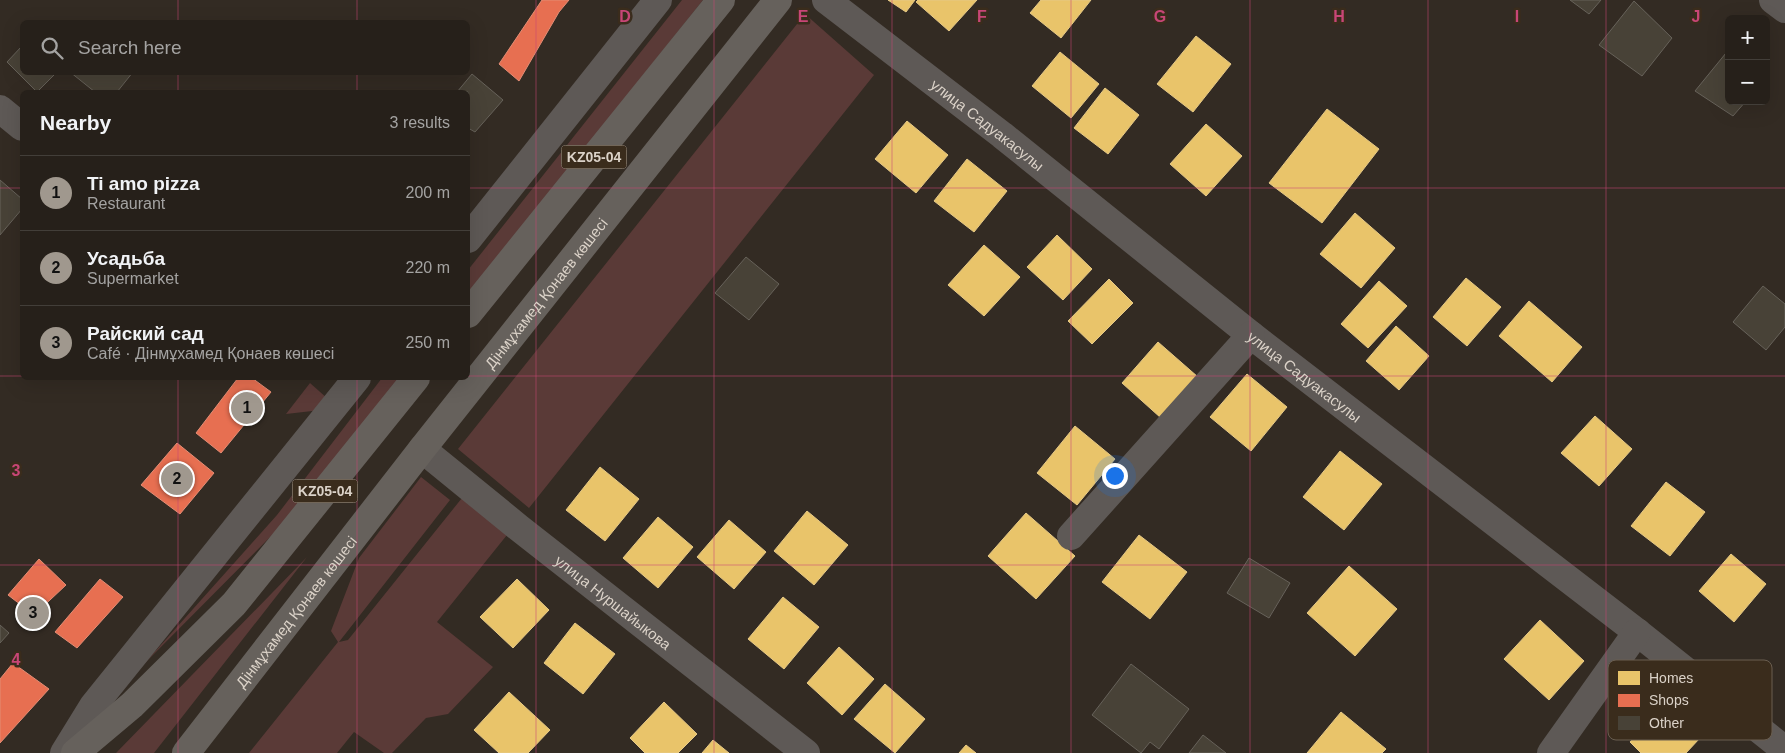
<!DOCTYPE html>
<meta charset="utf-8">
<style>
body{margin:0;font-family:Helvetica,sans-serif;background:#2e2823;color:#f1f3f6}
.controls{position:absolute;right:15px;top:15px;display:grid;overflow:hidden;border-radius:8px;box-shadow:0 5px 20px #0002}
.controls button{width:45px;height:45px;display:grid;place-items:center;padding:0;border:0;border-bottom:1px solid #423e39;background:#26201a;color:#f1f3f6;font:25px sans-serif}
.you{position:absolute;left:1114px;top:475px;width:18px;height:18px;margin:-12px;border:4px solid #fff;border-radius:50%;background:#1a73e8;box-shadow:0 0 0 8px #1a73e833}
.badge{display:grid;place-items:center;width:32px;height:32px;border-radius:50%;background:#a0988e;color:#111;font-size:16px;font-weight:700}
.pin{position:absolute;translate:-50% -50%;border:2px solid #fff;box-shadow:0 1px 5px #0006}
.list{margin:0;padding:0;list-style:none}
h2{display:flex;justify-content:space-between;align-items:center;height:65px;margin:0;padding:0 20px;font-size:21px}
h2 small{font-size:16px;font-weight:400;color:#a4a3a2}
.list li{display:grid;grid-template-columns:32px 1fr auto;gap:15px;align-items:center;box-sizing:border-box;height:75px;padding:0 20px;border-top:1px solid #423e39}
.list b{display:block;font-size:19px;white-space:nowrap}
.list p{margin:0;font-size:16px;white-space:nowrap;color:#a4a3a2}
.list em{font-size:16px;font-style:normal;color:#a4a3a2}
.icon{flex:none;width:28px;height:28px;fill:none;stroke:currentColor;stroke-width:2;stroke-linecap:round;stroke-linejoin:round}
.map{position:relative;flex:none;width:1785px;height:753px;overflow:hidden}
.search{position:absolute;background:#26201a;box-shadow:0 5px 20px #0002;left:20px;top:20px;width:450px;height:55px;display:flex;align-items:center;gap:12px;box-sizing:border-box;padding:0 18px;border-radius:8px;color:#a4a3a2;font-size:19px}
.panel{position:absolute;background:#26201a;box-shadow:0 5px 20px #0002;left:20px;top:90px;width:450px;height:290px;border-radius:8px}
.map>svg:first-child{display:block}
.green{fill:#5a3a37}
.homes{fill:#e9c46a;stroke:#e5c886}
.shops{fill:#e76f51;stroke:#e38d75}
.building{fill:#484237;stroke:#67625a}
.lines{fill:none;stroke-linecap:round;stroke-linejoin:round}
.minor{stroke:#5e5956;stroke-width:28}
.major{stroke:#66615c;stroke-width:28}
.grid{fill:none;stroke:#c84676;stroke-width:1;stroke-opacity:0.55}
.labels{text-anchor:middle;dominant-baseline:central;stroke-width:5;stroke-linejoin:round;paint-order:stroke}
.shield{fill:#3a2c1c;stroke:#aba094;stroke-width:1}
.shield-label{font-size:14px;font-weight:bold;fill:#dbd2c8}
.street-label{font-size:15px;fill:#dbd2c8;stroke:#3a2c1c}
.key{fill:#3a2c1c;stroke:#6a5e50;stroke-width:1}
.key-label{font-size:14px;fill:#dbd2c8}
.grid-label{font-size:16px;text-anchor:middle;font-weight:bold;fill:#c84676;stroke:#3a2c1c;stroke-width:5;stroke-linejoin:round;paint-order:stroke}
</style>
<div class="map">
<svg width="1785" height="753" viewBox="0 0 1785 753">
<rect width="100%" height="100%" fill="#332b23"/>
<path class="green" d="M 682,0 L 703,0 L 468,296 L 468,270 Z
M 805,14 L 874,75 L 529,508 L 458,449 Z
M 382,378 L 402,378 L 287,520 L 143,665 L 277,515 Z
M 310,383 L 328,399 L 321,410 L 286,414 Z
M 421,477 L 450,500 L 339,642 L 348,640 L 470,488 L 515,525 L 437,622 L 493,667 L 448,714 L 426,718 L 392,753 L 384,753 L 354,732 L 337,753 L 249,753 L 338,642 L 331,631 L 359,558 Z
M 307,557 L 154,753 L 116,753 Z"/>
<path class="homes" d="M 888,0 L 915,0 L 906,12 Z
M 918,0 L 977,0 L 949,31 L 916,2 Z
M 1041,0 L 1091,0 L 1061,38 L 1030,13 Z
M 1196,36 L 1231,64 L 1193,112 L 1157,84 Z
M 1060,52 L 1099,84 L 1071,118 L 1032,86 Z
M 1105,88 L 1139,115 L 1108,154 L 1074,128 Z
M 1327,109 L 1379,149 L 1322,223 L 1269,183 Z
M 907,121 L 948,155 L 916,193 L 875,159 Z
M 1206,124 L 1242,156 L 1206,196 L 1170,164 Z
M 967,159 L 1007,191 L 974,232 L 934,201 Z
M 1355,213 L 1395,248 L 1361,288 L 1320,254 Z
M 1057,235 L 1092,269 L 1063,300 L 1027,267 Z
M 984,245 L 1020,277 L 984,316 L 948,285 Z
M 1466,278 L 1501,307 L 1467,346 L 1433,317 Z
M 1109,279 L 1133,303 L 1092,344 L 1068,321 Z
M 1379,281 L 1407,306 L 1368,348 L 1341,324 Z
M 1529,301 L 1582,347 L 1552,382 L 1499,336 Z
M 1396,326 L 1429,356 L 1399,390 L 1366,361 Z
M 1158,342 L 1198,377 L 1161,418 L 1122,383 Z
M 1247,374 L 1287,407 L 1251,451 L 1210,417 Z
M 1595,416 L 1632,449 L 1599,486 L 1561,453 Z
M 1075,426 L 1115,459 L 1077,505 L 1037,473 Z
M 1340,451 L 1382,484 L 1344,530 L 1303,497 Z
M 600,467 L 639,499 L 605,541 L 566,510 Z
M 1666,482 L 1705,512 L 1670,556 L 1631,526 Z
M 807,511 L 848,545 L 814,585 L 774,551 Z
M 1026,513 L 1075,556 L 1036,599 L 988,556 Z
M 658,517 L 693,547 L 658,588 L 623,558 Z
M 729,520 L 766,552 L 734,589 L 697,557 Z
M 1139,535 L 1187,572 L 1150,619 L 1102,582 Z
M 1731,554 L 1766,584 L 1734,622 L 1699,591 Z
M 1349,566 L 1397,609 L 1355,656 L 1307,613 Z
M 517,579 L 549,610 L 513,648 L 480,617 Z
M 783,597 L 819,627 L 784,669 L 748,639 Z
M 1540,620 L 1584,661 L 1549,700 L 1504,659 Z
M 575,623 L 615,654 L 583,694 L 544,663 Z
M 839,647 L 874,679 L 842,715 L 807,683 Z
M 885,684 L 925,719 L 895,753 L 854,719 Z
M 509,692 L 550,730 L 528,753 L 499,753 L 474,730 Z
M 664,702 L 697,734 L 678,753 L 645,753 L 630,738 Z
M 1663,705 L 1700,738 L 1686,753 L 1641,753 L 1630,742 Z
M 1341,712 L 1386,749 L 1382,753 L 1307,753 Z
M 713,740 L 729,753 L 702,753 Z
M 966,745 L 976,753 L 959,753 Z"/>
<path class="shops" d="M 542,0 L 569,0 L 559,12 L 519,81 L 499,64 Z
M 238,378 L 252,378 L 271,392 L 221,453 L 196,433 Z
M 177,443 L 214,473 L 180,514 L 141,485 Z
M 39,559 L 66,585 L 34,615 L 8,595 Z
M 100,579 L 123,597 L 77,648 L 55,632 Z
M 13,663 L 49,689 L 0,743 L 0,679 Z"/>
<path class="building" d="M 1570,0 L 1601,0 L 1589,14 Z
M 1634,1 L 1672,38 L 1642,76 L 1599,45 Z
M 22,46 L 22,72 L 57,72 L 37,92 L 7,62 Z
M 1726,53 L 1729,56 L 1729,101 L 1746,101 L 1733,116 L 1695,91 Z
M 70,72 L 133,72 L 117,92 L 95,92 Z
M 472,74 L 503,100 L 475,132 L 468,128 L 468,92 L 457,92 Z
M 0,180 L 22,199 L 22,209 L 0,235 Z
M 746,257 L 779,284 L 749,320 L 715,293 Z
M 1763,286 L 1785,304 L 1785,327 L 1766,350 L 1733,322 Z
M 1249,558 L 1290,583 L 1269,618 L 1227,593 Z
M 0,625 L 9,633 L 0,643 Z
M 1131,664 L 1189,709 L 1159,749 L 1150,742 L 1141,753 L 1092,715 Z
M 1203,735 L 1226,753 L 1189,753 Z"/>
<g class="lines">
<g class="minor">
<path id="s1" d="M 826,0 L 1002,135 L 1251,335 L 1637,632 L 1785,750"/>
<path d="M 1773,0 L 1785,9"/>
<path d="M 0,109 L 22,127"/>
<path d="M 468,239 L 658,0"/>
<path id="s2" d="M 422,449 L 519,528 L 806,753"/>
<path d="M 1071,536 L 1251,335"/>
<path d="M 64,753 L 93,706 L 357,378"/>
<path d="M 1551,753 L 1637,632"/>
</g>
<g class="major">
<path d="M 468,314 L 721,0"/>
<path d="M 75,753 L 132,705 L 234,604 L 416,378"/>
<path id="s3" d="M 186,753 L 422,449 L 778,0"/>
</g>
</g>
<path class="grid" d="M 178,0 L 178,22M 357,0 L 357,22M 536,0 L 536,753M 714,0 L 714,753M 892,0 L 892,753M 1071,0 L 1071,753M 1250,0 L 1250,753M 1428,0 L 1428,753M 1606,0 L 1606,753M 178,72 L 178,92M 357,72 L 357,92M 0,188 L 22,188M 468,188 L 1785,188M 0,376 L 22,376M 468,376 L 1785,376M 178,378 L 178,753M 357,378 L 357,753M 0,565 L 1785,565"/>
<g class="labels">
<g class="shield">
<rect x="561.5" y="145.5" width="65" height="23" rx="4"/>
<rect x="292.5" y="479.5" width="65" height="23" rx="4"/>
</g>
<g class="shield-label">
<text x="594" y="157">KZ05-04</text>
<text x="325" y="491">KZ05-04</text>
</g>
<g class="street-label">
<text stroke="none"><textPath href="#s1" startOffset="204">улица Садуакасулы</textPath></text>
<text stroke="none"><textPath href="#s3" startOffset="584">Дінмұхамед Қонаев көшесі</textPath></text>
<text stroke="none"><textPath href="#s1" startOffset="609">улица Садуакасулы</textPath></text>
<text stroke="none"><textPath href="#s2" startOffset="245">улица Нуршайыкова</textPath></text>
<text stroke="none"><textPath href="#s3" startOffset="179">Дінмұхамед Қонаев көшесі</textPath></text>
</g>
</g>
<rect x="1608" y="660" width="164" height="80" rx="8" class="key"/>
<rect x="1618" y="671" width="22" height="14" fill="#e9c46a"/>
<rect x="1618" y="694" width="22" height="13" fill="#e76f51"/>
<rect x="1618" y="716" width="22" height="14" fill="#484237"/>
<g class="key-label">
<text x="1649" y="683">Homes</text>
<text x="1649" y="705">Shops</text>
<text x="1649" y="728">Other</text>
</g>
<g class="grid-label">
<text x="625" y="22">D</text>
<text x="803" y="22">E</text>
<text x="982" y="22">F</text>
<text x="1160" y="22">G</text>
<text x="1339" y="22">H</text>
<text x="1517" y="22">I</text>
<text x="1696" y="22">J</text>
<text x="16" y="476">3</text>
<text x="16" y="665">4</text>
</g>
</svg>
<div class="controls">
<button>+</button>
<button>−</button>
</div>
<div class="you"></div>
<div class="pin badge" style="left:247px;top:408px">1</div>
<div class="pin badge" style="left:177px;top:479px">2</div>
<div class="pin badge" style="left:33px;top:613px">3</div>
<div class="search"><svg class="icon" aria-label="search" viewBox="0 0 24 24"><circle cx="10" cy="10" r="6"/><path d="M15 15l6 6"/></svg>Search here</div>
<section class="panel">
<h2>Nearby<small>3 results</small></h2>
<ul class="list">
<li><span class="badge">1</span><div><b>Ti amo pizza</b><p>Restaurant</p></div><em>200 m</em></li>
<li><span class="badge">2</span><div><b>Усадьба</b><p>Supermarket</p></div><em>220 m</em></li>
<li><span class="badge">3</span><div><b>Райский сад</b><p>Café · Дінмұхамед Қонаев көшесі</p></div><em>250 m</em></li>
</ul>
</section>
</div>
